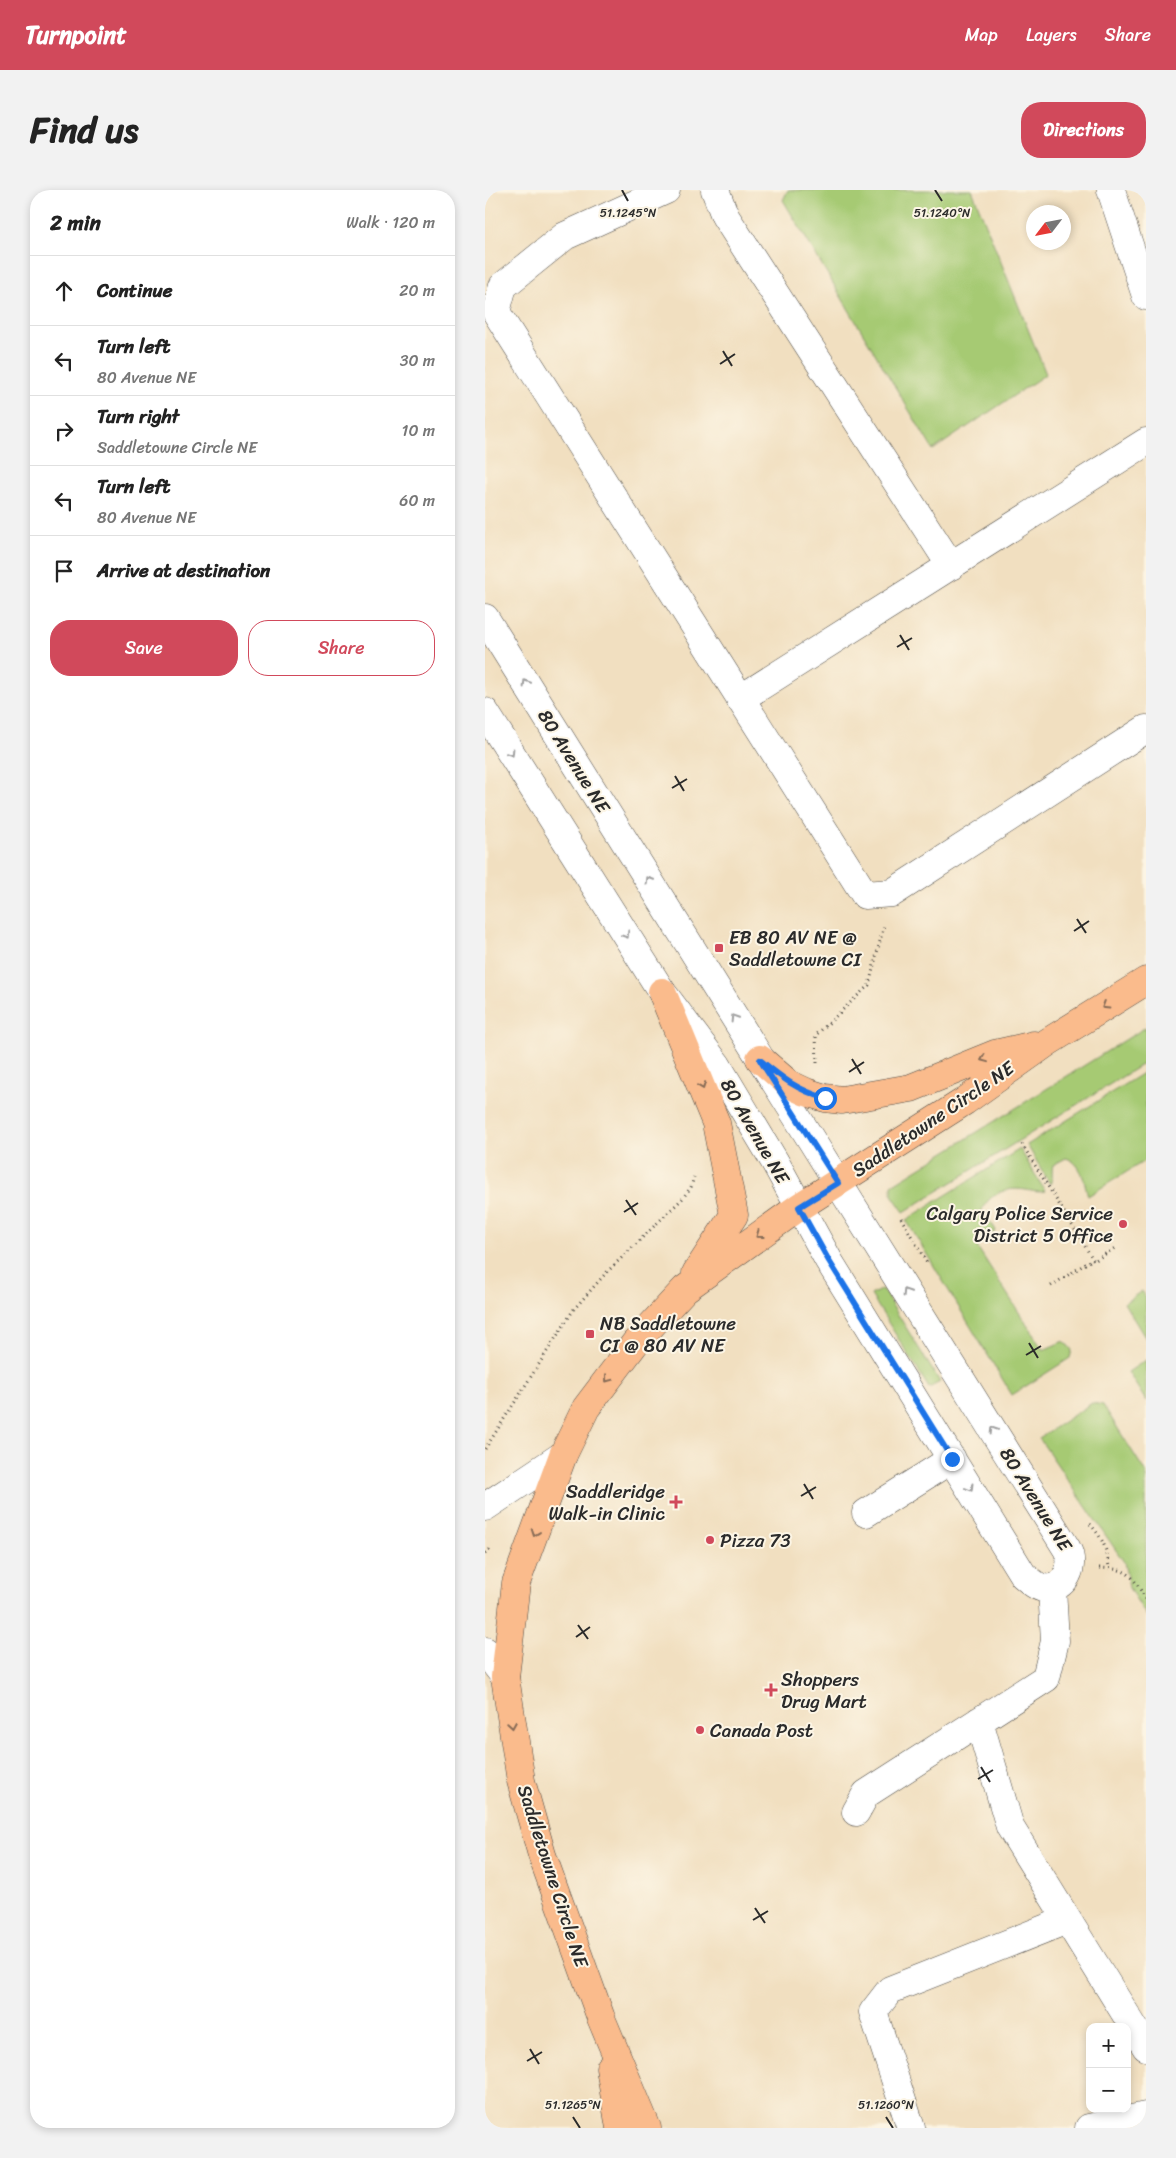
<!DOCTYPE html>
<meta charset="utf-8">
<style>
body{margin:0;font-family:Sriracha,sans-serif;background:#f2f2f2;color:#222}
.controls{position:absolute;right:15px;bottom:15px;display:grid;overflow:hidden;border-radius:10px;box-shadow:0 2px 8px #0003}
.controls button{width:45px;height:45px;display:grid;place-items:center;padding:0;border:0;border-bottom:1px solid #e0e0e0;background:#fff;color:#222;font:25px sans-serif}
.compass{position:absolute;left:541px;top:15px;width:45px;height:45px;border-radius:50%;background:#fff;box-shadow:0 2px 8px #0003;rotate:238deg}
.stop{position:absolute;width:15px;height:15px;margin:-11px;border:4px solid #1a73e8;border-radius:50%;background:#fff}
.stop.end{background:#1a73e8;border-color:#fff;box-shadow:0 1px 5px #0008}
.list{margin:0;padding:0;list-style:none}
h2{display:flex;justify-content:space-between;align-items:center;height:65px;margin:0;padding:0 20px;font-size:21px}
h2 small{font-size:16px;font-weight:400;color:#767676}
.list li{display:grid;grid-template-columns:32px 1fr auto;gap:15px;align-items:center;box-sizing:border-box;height:70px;padding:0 20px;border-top:1px solid #e0e0e0}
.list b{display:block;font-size:19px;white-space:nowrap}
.list p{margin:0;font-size:16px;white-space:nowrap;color:#767676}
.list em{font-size:16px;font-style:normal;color:#767676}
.actions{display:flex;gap:10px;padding:15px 20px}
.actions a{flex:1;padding:11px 0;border:1px solid #d1495b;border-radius:20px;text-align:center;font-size:18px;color:#d1495b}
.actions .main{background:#d1495b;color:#fff}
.icon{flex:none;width:28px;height:28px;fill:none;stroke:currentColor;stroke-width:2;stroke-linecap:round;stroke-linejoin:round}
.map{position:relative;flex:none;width:661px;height:1938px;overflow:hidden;border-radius:20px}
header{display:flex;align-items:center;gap:30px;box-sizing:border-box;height:70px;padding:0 25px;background:#d1495b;color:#fff}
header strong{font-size:24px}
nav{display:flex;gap:28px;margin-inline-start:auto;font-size:18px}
.intro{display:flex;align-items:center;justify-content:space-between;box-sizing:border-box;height:120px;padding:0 30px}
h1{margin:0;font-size:35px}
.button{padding:12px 22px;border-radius:20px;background:#d1495b;color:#fff;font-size:18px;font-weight:700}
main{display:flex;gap:30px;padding:0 30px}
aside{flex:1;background:#fff;border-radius:20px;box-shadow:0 2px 8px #0003}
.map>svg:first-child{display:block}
.green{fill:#a6ca73;stroke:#687a4f}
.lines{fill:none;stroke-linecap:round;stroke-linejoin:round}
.minor-casing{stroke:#494641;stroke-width:29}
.major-casing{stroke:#494641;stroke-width:29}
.path{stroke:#494641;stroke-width:3;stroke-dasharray:1 4;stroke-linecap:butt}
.minor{stroke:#fff;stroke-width:28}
.major{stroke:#fabb8c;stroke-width:28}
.oneway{stroke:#a0a0a0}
.oneway2{stroke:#886c57}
.route{stroke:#1a73e8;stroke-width:6}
.ticks{fill:none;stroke:#2b2b2b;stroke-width:2}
.poi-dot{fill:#d1495b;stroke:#fcf5e5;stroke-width:2}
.labels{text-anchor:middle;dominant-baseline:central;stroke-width:4;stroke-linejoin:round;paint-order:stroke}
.street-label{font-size:19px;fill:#2b2b2b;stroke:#fcf5e5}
.poi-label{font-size:19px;fill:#2b2b2b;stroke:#fcf5e5;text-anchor:start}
.ticks-label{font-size:12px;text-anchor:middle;fill:#2b2b2b;stroke:#fcf5e5;stroke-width:4;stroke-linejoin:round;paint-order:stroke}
</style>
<header>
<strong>Turnpoint</strong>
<nav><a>Map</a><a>Layers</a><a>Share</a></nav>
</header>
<div class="intro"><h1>Find us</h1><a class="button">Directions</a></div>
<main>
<aside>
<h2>2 min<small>Walk · 120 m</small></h2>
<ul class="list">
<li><svg class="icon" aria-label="ahead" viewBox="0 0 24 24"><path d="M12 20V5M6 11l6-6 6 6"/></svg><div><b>Continue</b></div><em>20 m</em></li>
<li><svg class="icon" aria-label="left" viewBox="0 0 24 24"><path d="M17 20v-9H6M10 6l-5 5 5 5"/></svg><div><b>Turn left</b><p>80 Avenue NE</p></div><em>30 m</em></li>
<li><svg class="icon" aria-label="right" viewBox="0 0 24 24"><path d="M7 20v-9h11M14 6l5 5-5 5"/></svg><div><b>Turn right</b><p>Saddletowne Circle NE</p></div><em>10 m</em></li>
<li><svg class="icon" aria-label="left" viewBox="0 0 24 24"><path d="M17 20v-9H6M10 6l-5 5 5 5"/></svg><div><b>Turn left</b><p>80 Avenue NE</p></div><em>60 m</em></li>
<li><svg class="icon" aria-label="arrive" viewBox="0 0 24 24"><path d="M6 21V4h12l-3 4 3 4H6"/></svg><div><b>Arrive at destination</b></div></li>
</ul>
<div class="actions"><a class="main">Save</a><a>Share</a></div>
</aside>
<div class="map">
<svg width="661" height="1938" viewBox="0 0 661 1938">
<rect width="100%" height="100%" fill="#fcf5e5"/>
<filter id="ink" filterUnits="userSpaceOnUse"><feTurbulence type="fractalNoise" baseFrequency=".02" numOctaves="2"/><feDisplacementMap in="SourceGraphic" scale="10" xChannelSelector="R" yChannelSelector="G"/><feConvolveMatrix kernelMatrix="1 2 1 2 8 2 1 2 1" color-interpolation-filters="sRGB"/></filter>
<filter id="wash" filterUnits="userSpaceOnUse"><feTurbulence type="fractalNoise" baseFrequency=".0096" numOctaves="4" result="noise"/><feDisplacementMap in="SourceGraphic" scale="20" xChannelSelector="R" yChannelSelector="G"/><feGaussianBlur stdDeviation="1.12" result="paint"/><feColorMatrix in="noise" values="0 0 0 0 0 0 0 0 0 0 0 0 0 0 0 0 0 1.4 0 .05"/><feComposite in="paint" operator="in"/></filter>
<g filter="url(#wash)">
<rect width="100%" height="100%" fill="#f1dfc0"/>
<path class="green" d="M 303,0 L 487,0 L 561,184 L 448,260 L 298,10 Z
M 661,837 L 661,872 L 419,1022 L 407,1005 L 407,995 Z
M 661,881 L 661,970 L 603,1006 C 599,991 597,973 581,968 L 568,975 C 566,982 569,987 565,994 L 542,955 Z
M 535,959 L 560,1001 C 553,1003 548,1001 541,1000 C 522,997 507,1002 497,1019 C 498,1028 508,1032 511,1041 L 491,1055 L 558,1160 L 579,1151 L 587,1160 L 585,1168 L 527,1205 L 421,1030 Z
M 397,1099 L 455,1192 L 444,1198 L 386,1105 Z
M 657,1101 L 661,1107 L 661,1149 L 639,1113 Z
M 661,1170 L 661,1211 L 643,1182 Z
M 607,1213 L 618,1215 L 661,1283 L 661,1425 L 644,1398 L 639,1372 L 554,1248 Z"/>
</g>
<g filter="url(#ink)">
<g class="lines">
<g class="minor-casing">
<path id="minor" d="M 181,0 L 80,46 L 18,96 L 11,122 L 380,705 L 407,703 L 661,539
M 230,0 L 240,26 L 466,376
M 626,0 L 661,106
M 0,428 L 582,1359 C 591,1375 580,1401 559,1398 C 551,1397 544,1390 538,1385 L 344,1071 L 290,972 L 232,875 L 177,802 L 0,522
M 255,509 L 661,252
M 0,1317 L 78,1265
M 381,1323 L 467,1269
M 0,1461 L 20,1487
M 494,1531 L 525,1637 L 661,1857
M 371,1622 L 381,1604 L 561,1488 L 570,1451 L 567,1398
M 426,1938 L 388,1822 L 405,1800 L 582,1730
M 604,1938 L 661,1926"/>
</g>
<g class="major-casing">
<path id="major" d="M 177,802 L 231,933 L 249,1025 L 211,1083
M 275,869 L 304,894 L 321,902 L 340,908 L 357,910 L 426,898 L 510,864 L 549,855
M 125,1878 L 135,1938
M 162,1938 L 116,1828 L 57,1665 L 36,1591 L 20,1487 L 31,1393 L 78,1265 L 101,1218 L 151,1152 L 200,1099 L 314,1017 L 480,911 L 563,852 L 661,791"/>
</g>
<path class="path" d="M 332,873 L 331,845 L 384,795 L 399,735
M 537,954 L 609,1071 L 630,1058
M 416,1028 L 443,1075
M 566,1096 L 608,1069
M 0,1259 L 89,1119 L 122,1082 L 197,1009 L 206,997 L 209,987
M 605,1334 C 618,1349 622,1358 624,1378
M 0,1363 L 7,1358
M 614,1378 C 645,1379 645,1383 661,1409"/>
<use href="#minor" class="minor"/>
<use href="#major" class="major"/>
</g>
<defs><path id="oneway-chevron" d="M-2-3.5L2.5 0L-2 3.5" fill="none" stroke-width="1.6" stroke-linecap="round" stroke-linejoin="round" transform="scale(1.25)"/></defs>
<g class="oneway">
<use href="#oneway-chevron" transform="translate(41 493) rotate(-122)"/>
<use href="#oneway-chevron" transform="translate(26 563) rotate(58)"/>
<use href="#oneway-chevron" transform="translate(164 690) rotate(-122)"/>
<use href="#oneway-chevron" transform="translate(141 745) rotate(58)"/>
<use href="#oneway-chevron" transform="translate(249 828) rotate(-122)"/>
<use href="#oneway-chevron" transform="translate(421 1102) rotate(-122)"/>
<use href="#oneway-chevron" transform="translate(508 1240) rotate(-122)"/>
<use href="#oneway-chevron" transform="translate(485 1298) rotate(59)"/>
</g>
<g class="oneway2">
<use href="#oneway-chevron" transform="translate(620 816) rotate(148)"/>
<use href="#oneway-chevron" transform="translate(499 869) rotate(158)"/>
<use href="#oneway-chevron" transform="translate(217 896) rotate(69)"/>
<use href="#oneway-chevron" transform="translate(274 1045) rotate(144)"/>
<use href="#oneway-chevron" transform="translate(123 1189) rotate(127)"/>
<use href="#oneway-chevron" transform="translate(50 1343) rotate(110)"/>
<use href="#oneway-chevron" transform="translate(27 1535) rotate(81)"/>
</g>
</g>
<g class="lines" filter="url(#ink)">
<path class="route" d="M 340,908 C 312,900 297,888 275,870 L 353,993 L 314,1017 L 344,1071 L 467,1269"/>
</g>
<path class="ticks" d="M 137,0 L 143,11M 450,0 L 457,11M 238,161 L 247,176M 235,174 L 250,164M 415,445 L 424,460M 412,457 L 427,448M 190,586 L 199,601M 187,598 L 202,589M 592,729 L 601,743M 589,741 L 604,731M 367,869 L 376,884M 364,882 L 379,872M 141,1010 L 151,1025M 139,1022 L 153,1013M 544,1153 L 553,1168M 541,1165 L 556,1156M 319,1294 L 328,1309M 316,1306 L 331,1297M 93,1435 L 103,1449M 91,1447 L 105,1437M 496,1577 L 505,1592M 493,1589 L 508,1580M 270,1718 L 280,1733M 268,1730 L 283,1721M 45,1859 L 54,1874M 42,1871 L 57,1862M 88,1927 L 95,1938M 401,1927 L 408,1938"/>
<g class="poi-dot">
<rect x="229" y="753" width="10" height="10" rx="2.5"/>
<circle cx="638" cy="1034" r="5"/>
<rect x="100" y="1139" width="10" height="10" rx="2.5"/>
<path d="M188.5 1304.5h5v5h5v5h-5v5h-5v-5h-5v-5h5z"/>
<circle cx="225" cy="1350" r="5"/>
<path d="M283.5 1492.5h5v5h5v5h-5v5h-5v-5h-5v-5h5z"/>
<circle cx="215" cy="1540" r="5"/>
</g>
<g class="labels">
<g class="street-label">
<text transform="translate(89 571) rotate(58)">80 Avenue NE</text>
<text transform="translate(448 929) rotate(-34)">Saddletowne Circle NE</text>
<text transform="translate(270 941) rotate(60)">80 Avenue NE</text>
<text transform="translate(551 1309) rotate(58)">80 Avenue NE</text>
<text transform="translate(68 1686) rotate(72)">Saddletowne Circle NE</text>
</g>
<g class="poi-label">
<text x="244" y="747">EB 80 AV NE @<tspan x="244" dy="22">Saddletowne CI</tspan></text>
<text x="628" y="1023" text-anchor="end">Calgary Police Service<tspan x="628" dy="22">District 5 Office</tspan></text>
<text x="115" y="1133">NB Saddletowne<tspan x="115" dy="22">CI @ 80 AV NE</tspan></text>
<text x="180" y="1301" text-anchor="end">Saddleridge<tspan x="180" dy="22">Walk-in Clinic</tspan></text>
<text x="235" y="1350">Pizza 73</text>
<text x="296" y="1489">Shoppers<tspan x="296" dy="22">Drug Mart</tspan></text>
<text x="225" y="1540">Canada Post</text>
</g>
</g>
<g class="ticks-label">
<text x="143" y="27">51.1245°N</text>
<text x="457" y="27">51.1240°N</text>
<text x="88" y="1919">51.1265°N</text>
<text x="401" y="1919">51.1260°N</text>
</g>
</svg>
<div class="controls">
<button>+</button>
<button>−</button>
</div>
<svg class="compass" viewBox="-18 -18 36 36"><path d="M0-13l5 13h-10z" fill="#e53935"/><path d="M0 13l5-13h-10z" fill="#767676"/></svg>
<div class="stop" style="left:340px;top:908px"></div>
<div class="stop end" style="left:467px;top:1269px"></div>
</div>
</main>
